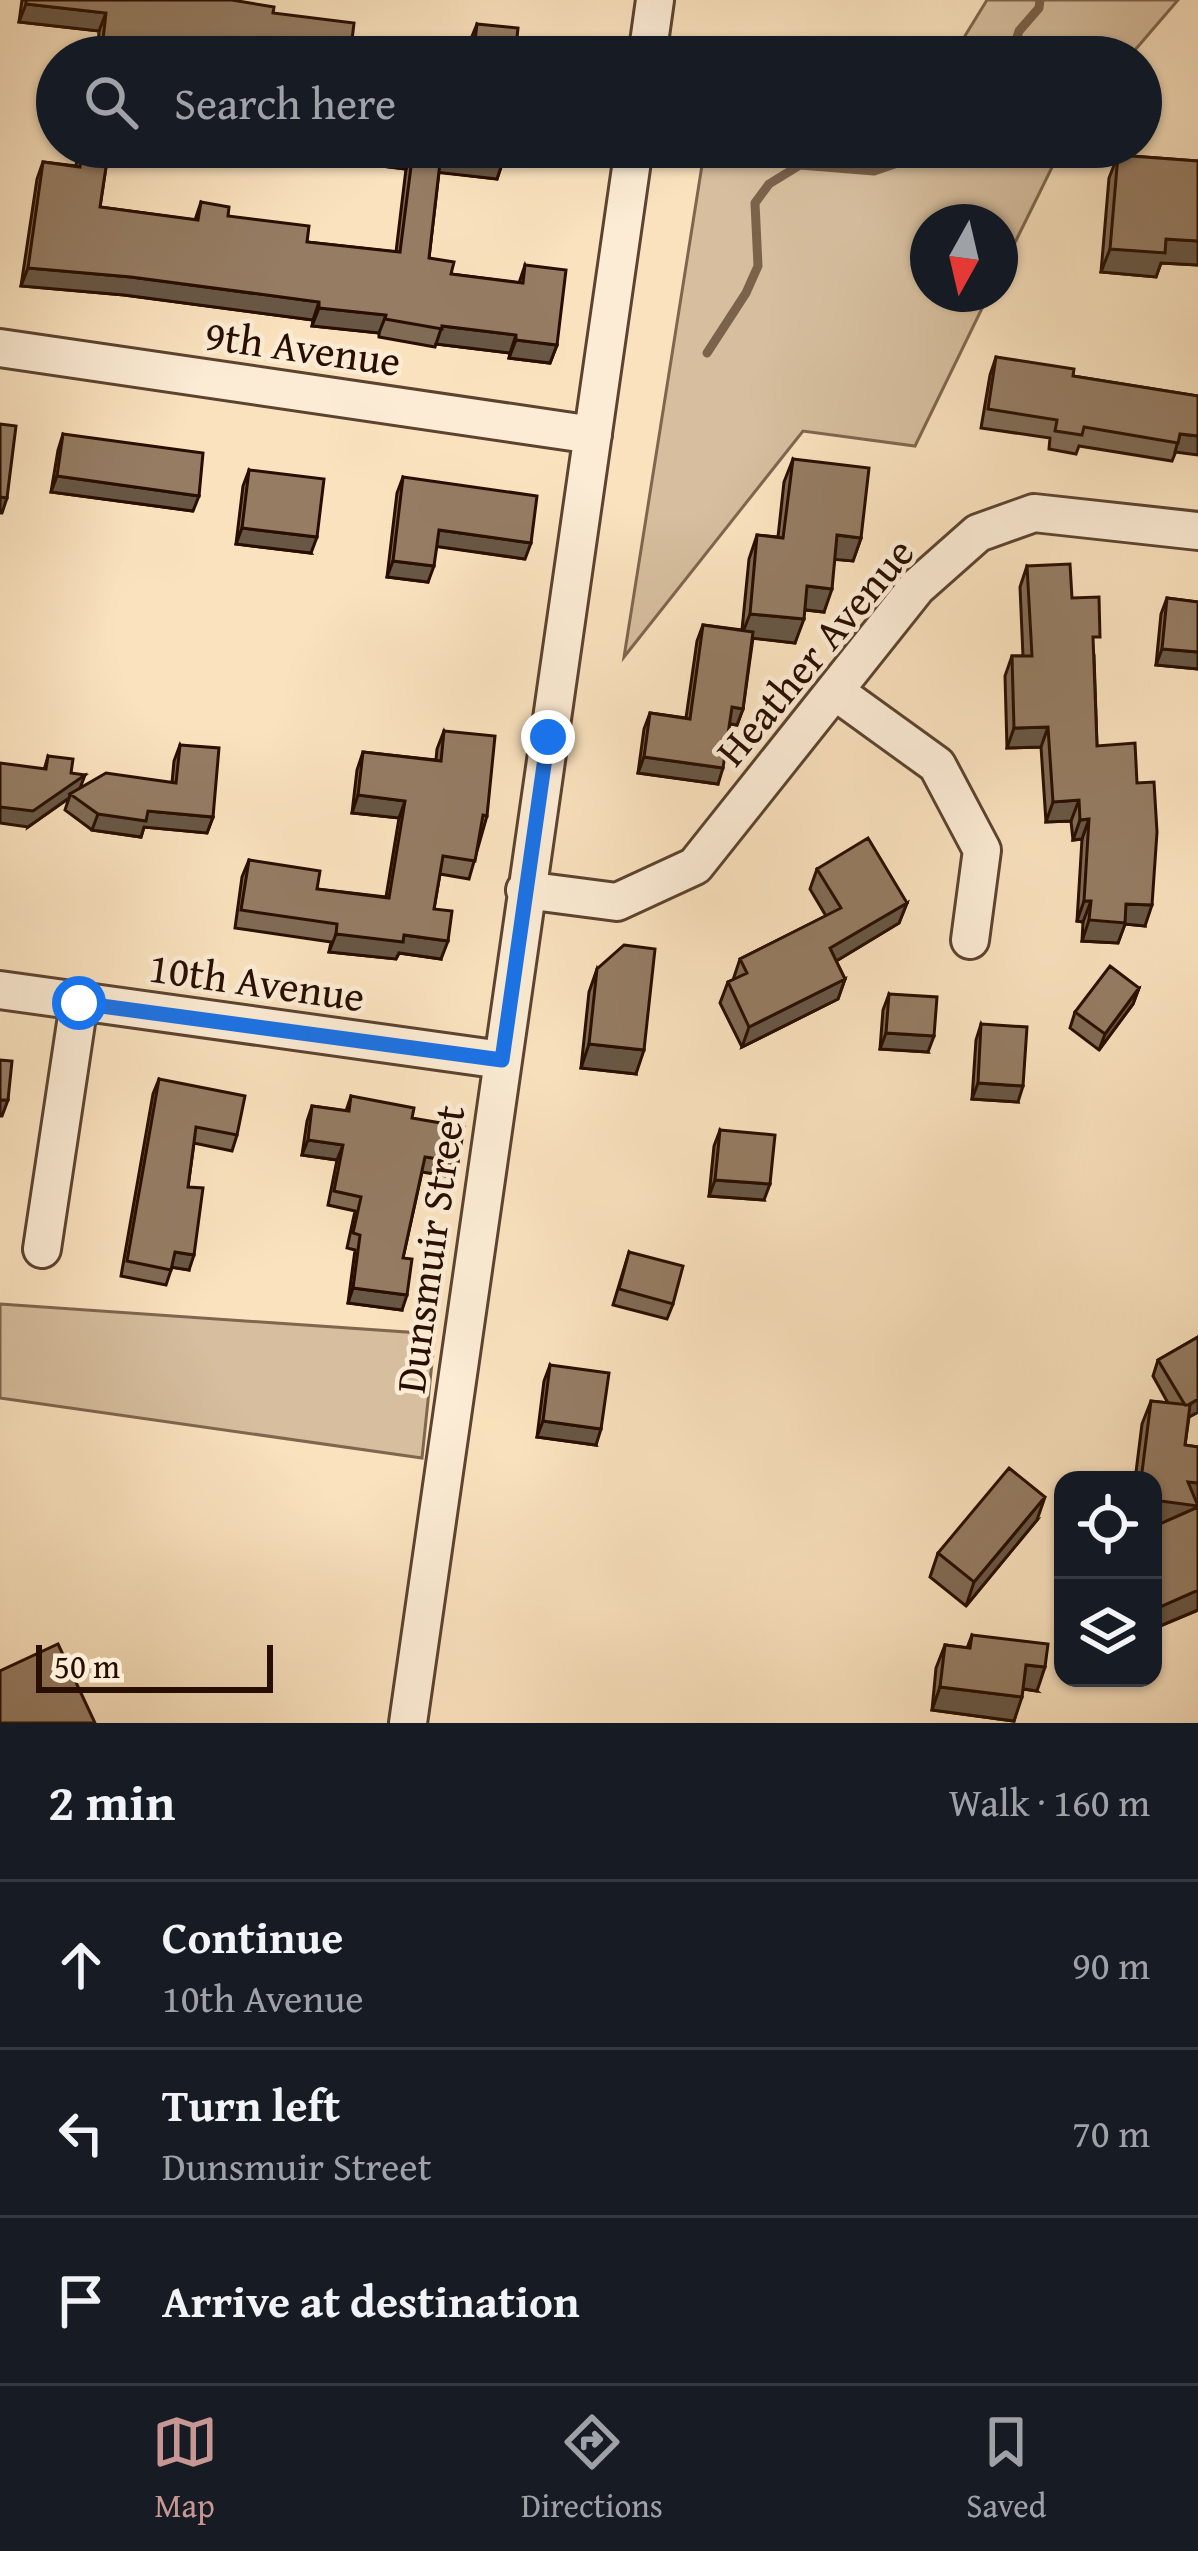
<!DOCTYPE html>
<meta charset="utf-8">
<style>
body{margin:0;font-family:"Gentium Book Plus",serif;background:#242831;color:#f1f3f6}
.controls{position:absolute;right:36px;bottom:36px;display:grid;overflow:hidden;border-radius:24px;box-shadow:0 3px 9px #0004}
.controls button{width:108px;height:108px;display:grid;place-items:center;padding:0;border:0;border-bottom:3px solid #363941;background:#171b24;color:#f1f3f6;font:60px sans-serif}
.compass{position:absolute;left:910px;top:204px;width:108px;height:108px;border-radius:50%;background:#171b24;box-shadow:0 3px 9px #0004;rotate:188deg}
.scale{position:absolute;left:36px;bottom:30px;width:237px;box-sizing:border-box;padding-left:12px;border:6px solid #280e00;border-top:0;font-size:33px;line-height:42px;white-space:nowrap;color:#280e00;-webkit-text-stroke:9px #fcecd5;paint-order:stroke}
.stop{position:absolute;width:36px;height:36px;margin:-27px;border:9px solid #1a73e8;border-radius:50%;background:#fff}
.stop.end{background:#1a73e8;border-color:#fff;box-shadow:0 3px 12px #0008}
.list{margin:0;padding:0;list-style:none}
h2{display:flex;justify-content:space-between;align-items:center;height:156px;margin:0;padding:0 48px;font-size:51px}
h2 small{font-size:39px;font-weight:400;color:#9ea1a6}
.list li{display:grid;grid-template-columns:78px 1fr auto;gap:36px;align-items:center;box-sizing:border-box;height:168px;padding:0 48px;border-top:3px solid #363941}
.list b{display:block;font-size:45px;white-space:nowrap}
.list p{margin:0;font-size:39px;white-space:nowrap;color:#9ea1a6}
.list em{font-size:39px;font-style:normal;color:#9ea1a6}
.icon{flex:none;width:66px;height:66px;fill:none;stroke:currentColor;stroke-width:2;stroke-linecap:round;stroke-linejoin:round}
.map{position:relative;flex:none;width:1198px;height:1723px;overflow:hidden}
.search{position:absolute;background:#171b24;box-shadow:0 3px 9px #0004;left:36px;right:36px;top:36px;height:132px;display:flex;align-items:center;gap:30px;box-sizing:border-box;padding:0 42px;border-radius:66px;color:#9ea1a6;font-size:45px}
.sheet{height:660px;background:#171b24}
nav{display:flex;justify-content:space-around;align-items:center;box-sizing:border-box;height:168px;border-top:3px solid #363941;background:#171b24;font-size:33px;color:#9ea1a6}
nav a{display:grid;justify-items:center;gap:6px}
nav .on{color:#c59692}
.map>svg:first-child{display:block}
.green{fill:#d6be9e;stroke:#7f664f;stroke-width:3}
.lines{fill:none;stroke-linecap:round;stroke-linejoin:round}
.stream{stroke:#7b624b;stroke-width:9}
.street-casing{stroke:#5c4330;stroke-width:42}
.street{stroke:#fcecd5;stroke-width:36}
.wall{fill:#806b55;stroke:#280e00;stroke-width:3}
.shaded-wall{fill:#685745;stroke:#280e00;stroke-width:3}
.building{fill:#957c63;stroke:#280e00;stroke-width:3}
.route{stroke:#1a73e8;stroke-width:15}
.labels{text-anchor:middle;dominant-baseline:central;stroke-width:9;stroke-linejoin:round;paint-order:stroke}
.street-label{font-size:42px;fill:#280e00;stroke:#fcecd5}
</style>
<div class="map">
<svg width="1198" height="1723" viewBox="0 0 1198 1723">
<rect width="100%" height="100%" fill="#fae2be"/>
<filter id="stains"><feTurbulence type="fractalNoise" baseFrequency=".00167" numOctaves="4"/><feColorMatrix values="0 0 0 0 .2 0 0 0 0 .09 0 0 0 0 .02 0 0 0 .5 -.17"/></filter>
<radialGradient id="worn" r=".72"><stop offset=".6" stop-color="#630" stop-opacity="0"/><stop offset="1" stop-color="#630" stop-opacity=".3"/></radialGradient>
<path class="green" d="M 987,0 L 1178,0 L 1129,57 L 952,57 Z
M 741,147 L 1062,147 L 1000,273 L 1000,222 L 928,222 L 928,294 L 989,294 L 915,446 L 803,431 L 624,657 L 703,159 Z
M 0,1304 L 435,1334 L 422,1458 L 0,1398 Z"/>
<g class="lines">
<path class="stream" d="M 1011,57 L 1019,31 L 1039,8 L 1040,0
M 707,353 L 746,293 L 758,266 L 755,203 L 769,184 L 800,165 L 874,171 L 945,147"/>
<g class="street-casing">
<path id="street" d="M 647,57 L 655,0
M 0,348 L 593,435
M 836,692 L 937,765 L 982,850 L 970,940
M 525,890 L 617,902 L 695,866 L 917,587 L 978,533 L 1034,513 L 1198,531
M 0,990 L 502,1060
M 42,1249 L 79,1003
M 408,1723 L 634,147"/>
</g>
<use href="#street" class="street"/>
</g>
<path class="wall" d="M 22,0 L 232,0 L 273,13 L 350,57 L 97,57 L 99,31 L 19,22 Z
M 477,24 L 515,57 L 469,57 L 470,41 Z
M 79,147 L 109,147 L 100,207 L 195,220 L 201,202 L 228,216 L 307,242 L 396,252 L 406,169 L 365,164 L 367,147 L 505,147 L 503,161 L 497,179 L 439,172 L 429,258 L 451,274 L 519,283 L 525,265 L 557,345 L 550,363 L 509,358 L 510,353 L 436,344 L 435,347 L 379,337 L 379,333 L 312,326 L 313,320 L 124,295 L 21,286 L 37,179 L 43,162 L 76,166 Z
M 1118,155 L 1198,161 L 1198,265 L 1161,263 L 1156,277 L 1101,272 L 1109,178 Z
M 996,357 L 1073,376 L 1198,396 L 1172,461 L 1079,446 L 1076,454 L 1049,449 L 1050,438 L 981,428 L 990,375 Z
M 63,434 L 193,511 L 51,492 L 58,450 Z
M 793,459 L 861,538 L 853,561 L 835,559 L 824,612 L 805,610 L 795,643 L 753,638 L 743,709 L 737,725 L 730,724 L 718,784 L 638,773 L 644,729 L 650,713 L 686,718 L 697,641 L 703,625 L 742,630 L 749,559 L 757,535 L 778,537 L 784,482 Z
M 249,470 L 311,553 L 236,544 L 243,486 Z
M 403,477 L 525,559 L 437,546 L 428,582 L 387,577 L 397,493 Z
M 1027,566 L 1072,598 L 1094,655 L 1097,746 L 1145,926 L 1125,924 L 1118,943 L 1082,941 L 1083,922 L 1077,921 L 1082,839 L 1073,840 L 1071,821 L 1046,822 L 1041,747 L 1007,748 L 1005,676 L 1012,656 L 1023,656 L 1020,587 Z
M 1167,598 L 1198,602 L 1198,669 L 1156,665 L 1161,614 Z
M 444,731 L 487,816 L 469,879 L 440,874 L 434,909 L 441,959 L 399,953 L 396,959 L 329,952 L 331,942 L 235,928 L 242,877 L 249,860 L 317,889 L 386,897 L 399,818 L 352,813 L 357,770 L 363,752 L 436,760 L 437,749 Z
M 180,745 L 213,817 L 207,833 L 144,827 L 141,837 L 92,830 L 65,810 L 69,798 L 28,827 L 48,756 L 80,788 L 172,783 L 174,761 Z
M 817,869 L 907,903 L 899,923 L 836,961 L 845,979 L 838,999 L 742,1047 L 720,1003 L 728,982 L 733,980 L 740,959 L 826,916 L 810,889 Z
M 597,969 L 636,1074 L 581,1068 L 589,992 Z
M 1139,988 L 1133,1004 L 1099,1050 L 1070,1028 L 1075,1012 Z
M 889,994 L 928,1052 L 880,1049 L 883,1010 Z
M 981,1024 L 1018,1102 L 972,1099 L 976,1040 Z
M 159,1079 L 237,1135 L 232,1151 L 194,1143 L 188,1187 L 189,1270 L 172,1267 L 166,1285 L 121,1276 L 153,1094 Z
M 351,1096 L 412,1118 L 458,1162 L 452,1177 L 422,1172 L 403,1258 L 402,1310 L 348,1303 L 355,1250 L 347,1248 L 355,1211 L 328,1205 L 337,1160 L 302,1155 L 307,1121 L 312,1106 L 346,1111 Z
M 720,1130 L 764,1200 L 709,1196 L 714,1146 Z
M 629,1252 L 673,1304 L 667,1319 L 613,1305 Z
M 1198,1337 L 1198,1412 L 1189,1417 L 1185,1445 L 1198,1447 L 1198,1610 L 1153,1629 L 1157,1525 L 1153,1524 L 1153,1480 L 1135,1480 L 1142,1424 L 1151,1401 L 1168,1403 L 1153,1376 L 1158,1360 Z
M 550,1365 L 596,1445 L 537,1437 L 544,1381 Z
M 1037,1520 L 966,1606 L 930,1577 L 938,1553 Z
M 972,1635 L 1037,1691 L 1023,1689 L 1014,1721 L 932,1710 L 936,1668 L 945,1645 L 967,1648 Z"/>
<path class="shaded-wall" d="M 26,4 L 106,13 L 99,31 L 19,22 Z
M 178,38 L 280,52 L 279,57 L 172,56 Z
M 372,147 L 413,151 L 406,169 L 365,164 Z
M 441,154 L 503,161 L 497,179 L 434,172 Z
M 1166,239 L 1198,241 L 1198,265 L 1161,263 L 1156,277 L 1101,272 L 1110,249 Z
M 28,268 L 131,277 L 319,302 L 313,320 L 124,295 L 21,286 Z
M 319,308 L 386,315 L 379,333 L 312,326 Z
M 442,326 L 516,335 L 510,353 L 436,344 Z
M 516,340 L 557,345 L 550,363 L 509,358 Z
M 1180,434 L 1198,436 L 1198,455 L 1175,452 Z
M 57,476 L 199,496 L 193,511 L 51,492 Z
M 0,497 L 7,498 L 2,513 L 0,513 Z
M 242,528 L 317,537 L 311,553 L 236,544 Z
M 439,530 L 531,543 L 525,559 L 433,546 Z
M 837,535 L 861,538 L 853,561 L 829,559 Z
M 393,561 L 434,566 L 428,582 L 387,577 Z
M 807,586 L 832,589 L 824,612 L 799,609 Z
M 750,614 L 804,619 L 795,643 L 741,637 Z
M 1162,649 L 1198,652 L 1198,669 L 1156,665 Z
M 732,707 L 743,709 L 737,725 L 726,723 Z
M 1048,727 L 1041,747 L 1007,748 L 1014,728 Z
M 644,757 L 723,768 L 718,784 L 638,773 Z
M 85,775 L 79,791 L 70,794 L 69,798 L 28,827 L 0,823 L 0,807 Z
M 358,795 L 405,801 L 399,818 L 352,813 Z
M 1079,800 L 1071,821 L 1046,822 L 1053,802 Z
M 148,811 L 213,817 L 207,833 L 144,827 L 141,837 L 92,830 L 98,814 Z
M 1089,819 L 1082,839 L 1073,840 L 1080,820 Z
M 1084,901 L 1091,901 L 1083,922 L 1077,921 Z
M 907,903 L 899,923 L 823,969 L 830,948 Z
M 1126,904 L 1152,905 L 1145,926 L 1125,924 L 1118,943 L 1082,941 L 1089,920 Z
M 336,934 L 404,935 L 448,941 L 441,959 L 399,953 L 396,959 L 329,952 Z
M 845,979 L 838,999 L 742,1047 L 749,1027 Z
M 1139,988 L 1133,1004 L 1099,1050 L 1105,1034 Z
M 886,1033 L 934,1036 L 928,1052 L 880,1049 Z
M 589,1044 L 644,1050 L 636,1074 L 581,1068 Z
M 978,1083 L 1023,1086 L 1018,1102 L 972,1099 Z
M 0,1100 L 8,1100 L 2,1116 L 0,1116 Z
M 308,1140 L 343,1145 L 337,1160 L 302,1155 Z
M 715,1180 L 770,1184 L 764,1200 L 709,1196 Z
M 175,1252 L 194,1255 L 189,1270 L 170,1267 Z
M 353,1288 L 407,1295 L 402,1310 L 348,1303 Z
M 1198,1399 L 1198,1412 L 1180,1422 L 1186,1407 Z
M 543,1421 L 601,1429 L 596,1445 L 537,1437 Z
M 1188,1482 L 1198,1483 L 1198,1507 L 1190,1529 L 1153,1524 L 1153,1500 Z
M 1045,1497 L 1037,1520 L 966,1606 L 974,1582 Z
M 1198,1590 L 1198,1610 L 1153,1629 L 1153,1610 Z
M 1026,1665 L 1045,1667 L 1037,1691 L 1018,1688 Z
M 940,1687 L 1022,1697 L 1014,1721 L 932,1710 Z"/>
<path class="building" d="M 26,0 L 232,0 L 274,7 L 273,13 L 354,23 L 350,57 L 280,57 L 280,52 L 178,38 L 176,57 L 132,54 L 132,57 L 101,57 L 106,13 L 26,4 Z
M 477,24 L 518,28 L 515,57 L 473,57 Z
M 83,147 L 109,147 L 100,207 L 198,220 L 201,202 L 229,207 L 228,216 L 309,226 L 307,242 L 400,252 L 413,151 L 378,147 L 505,147 L 503,161 L 441,154 L 429,258 L 454,262 L 451,274 L 523,283 L 525,265 L 566,270 L 557,345 L 516,340 L 516,335 L 442,326 L 442,329 L 385,319 L 386,315 L 319,308 L 319,302 L 131,277 L 28,268 L 43,162 L 80,167 Z
M 1118,155 L 1198,161 L 1198,241 L 1166,239 L 1165,253 L 1110,249 Z
M 996,357 L 1074,369 L 1073,376 L 1198,396 L 1198,436 L 1180,434 L 1178,443 L 1084,427 L 1082,435 L 1055,431 L 1057,420 L 988,409 Z
M 0,424 L 16,426 L 7,498 L 0,497 Z
M 63,434 L 203,453 L 199,496 L 57,476 Z
M 793,459 L 869,468 L 861,538 L 837,535 L 832,589 L 807,586 L 804,619 L 750,614 L 757,535 L 783,538 Z
M 249,470 L 324,479 L 317,537 L 242,528 Z
M 403,477 L 537,496 L 531,543 L 439,530 L 434,566 L 393,561 Z
M 1070,564 L 1072,598 L 1099,597 L 1100,637 L 1093,637 L 1097,746 L 1135,743 L 1137,783 L 1154,782 L 1157,832 L 1152,905 L 1126,904 L 1125,923 L 1089,920 L 1091,901 L 1084,901 L 1089,819 L 1080,820 L 1079,800 L 1053,802 L 1048,727 L 1014,728 L 1012,656 L 1032,656 L 1027,566 Z
M 1167,598 L 1198,602 L 1198,652 L 1162,649 Z
M 703,625 L 753,632 L 743,709 L 732,707 L 723,768 L 644,757 L 650,713 L 690,719 Z
M 444,731 L 495,736 L 487,816 L 483,815 L 475,861 L 443,856 L 434,909 L 452,911 L 448,941 L 404,935 L 403,942 L 336,934 L 337,924 L 241,910 L 249,860 L 320,871 L 317,889 L 389,898 L 405,801 L 358,795 L 363,752 L 441,761 Z
M 180,745 L 219,748 L 213,817 L 148,811 L 146,821 L 98,814 L 70,794 L 106,773 L 176,783 Z
M 48,756 L 73,759 L 71,773 L 85,775 L 33,811 L 0,807 L 0,763 L 46,769 Z
M 868,838 L 907,903 L 830,948 L 845,979 L 749,1027 L 728,982 L 747,973 L 740,959 L 841,908 L 817,869 Z
M 624,945 L 655,949 L 644,1050 L 589,1044 L 597,969 Z
M 1110,966 L 1139,988 L 1105,1034 L 1075,1012 Z
M 889,994 L 937,997 L 934,1036 L 886,1033 Z
M 981,1024 L 1027,1027 L 1023,1086 L 978,1083 Z
M 0,1060 L 12,1061 L 8,1100 L 0,1100 Z
M 159,1079 L 245,1096 L 237,1135 L 196,1127 L 188,1187 L 203,1188 L 194,1255 L 175,1252 L 171,1270 L 127,1261 Z
M 351,1096 L 414,1108 L 412,1118 L 464,1127 L 458,1162 L 425,1157 L 403,1258 L 412,1259 L 407,1295 L 353,1288 L 360,1235 L 353,1233 L 361,1197 L 334,1191 L 343,1145 L 308,1140 L 312,1106 L 349,1111 Z
M 720,1130 L 775,1135 L 770,1184 L 715,1180 Z
M 629,1252 L 683,1266 L 673,1304 L 619,1289 Z
M 1198,1337 L 1198,1399 L 1188,1405 L 1185,1405 L 1158,1360 Z
M 550,1365 L 609,1373 L 601,1429 L 543,1421 Z
M 1151,1401 L 1190,1405 L 1185,1445 L 1198,1447 L 1198,1483 L 1188,1482 L 1198,1506 L 1153,1500 L 1153,1480 L 1141,1480 Z
M 1009,1468 L 1045,1497 L 974,1582 L 938,1553 Z
M 1198,1507 L 1198,1590 L 1153,1610 L 1153,1527 Z
M 972,1635 L 1048,1644 L 1045,1667 L 1026,1665 L 1022,1697 L 940,1687 L 945,1645 L 970,1648 Z
M 58,1644 L 95,1723 L 0,1723 L 0,1671 Z"/>
<g class="lines">
<path class="route" d="M 79,1003 L 502,1060 L 548,737"/>
</g>
<g class="labels">
<g class="street-label">
<text transform="translate(303 347) rotate(8)">9th Avenue</text>
<text transform="translate(814 651) rotate(-50)">Heather Avenue</text>
<text transform="translate(257 981) rotate(8)">10th Avenue</text>
<text transform="translate(429 1249) rotate(-82)">Dunsmuir Street</text>
</g>
</g>
<rect width="100%" height="100%" filter="url(#stains)"/>
<rect width="100%" height="100%" fill="url(#worn)"/>
</svg>
<div class="controls">
<button><svg class="icon" aria-label="locate" viewBox="0 0 24 24"><circle cx="12" cy="12" r="6"/><path d="M12 2v4M12 18v4M2 12h4M18 12h4"/></svg></button>
<button><svg class="icon" aria-label="layers" viewBox="0 0 24 24"><path d="M12 4l9 5-9 5-9-5zM3 14l9 5 9-5"/></svg></button>
</div>
<svg class="compass" viewBox="-18 -18 36 36"><path d="M0-13l5 13h-10z" fill="#e53935"/><path d="M0 13l5-13h-10z" fill="#9ea1a6"/></svg>
<div class="scale">50 m</div>
<div class="stop" style="left:79px;top:1003px"></div>
<div class="stop end" style="left:548px;top:737px"></div>
<div class="search"><svg class="icon" aria-label="search" viewBox="0 0 24 24"><circle cx="10" cy="10" r="6"/><path d="M15 15l6 6"/></svg>Search here</div>
</div>
<section class="sheet">
<h2>2 min<small>Walk · 160 m</small></h2>
<ul class="list">
<li><svg class="icon" aria-label="ahead" viewBox="0 0 24 24"><path d="M12 20V5M6 11l6-6 6 6"/></svg><div><b>Continue</b><p>10th Avenue</p></div><em>90 m</em></li>
<li><svg class="icon" aria-label="left" viewBox="0 0 24 24"><path d="M17 20v-9H6M10 6l-5 5 5 5"/></svg><div><b>Turn left</b><p>Dunsmuir Street</p></div><em>70 m</em></li>
<li><svg class="icon" aria-label="arrive" viewBox="0 0 24 24"><path d="M6 21V4h12l-3 4 3 4H6"/></svg><div><b>Arrive at destination</b></div></li>
</ul>
</section>
<nav>
<a class="on"><svg class="icon" aria-label="map" viewBox="0 0 24 24"><path d="M3 6l6-2 6 2 6-2v14l-6 2-6-2-6 2zM9 4v14M15 6v14"/></svg>Map</a>
<a><svg class="icon" aria-label="directions" viewBox="0 0 24 24"><path d="M12 3l9 9-9 9-9-9zM9 14v-3h6M13 9l2 2-2 2"/></svg>Directions</a>
<a><svg class="icon" aria-label="saved" viewBox="0 0 24 24"><path d="M7 4h10v16l-5-4-5 4z"/></svg>Saved</a>
</nav>
